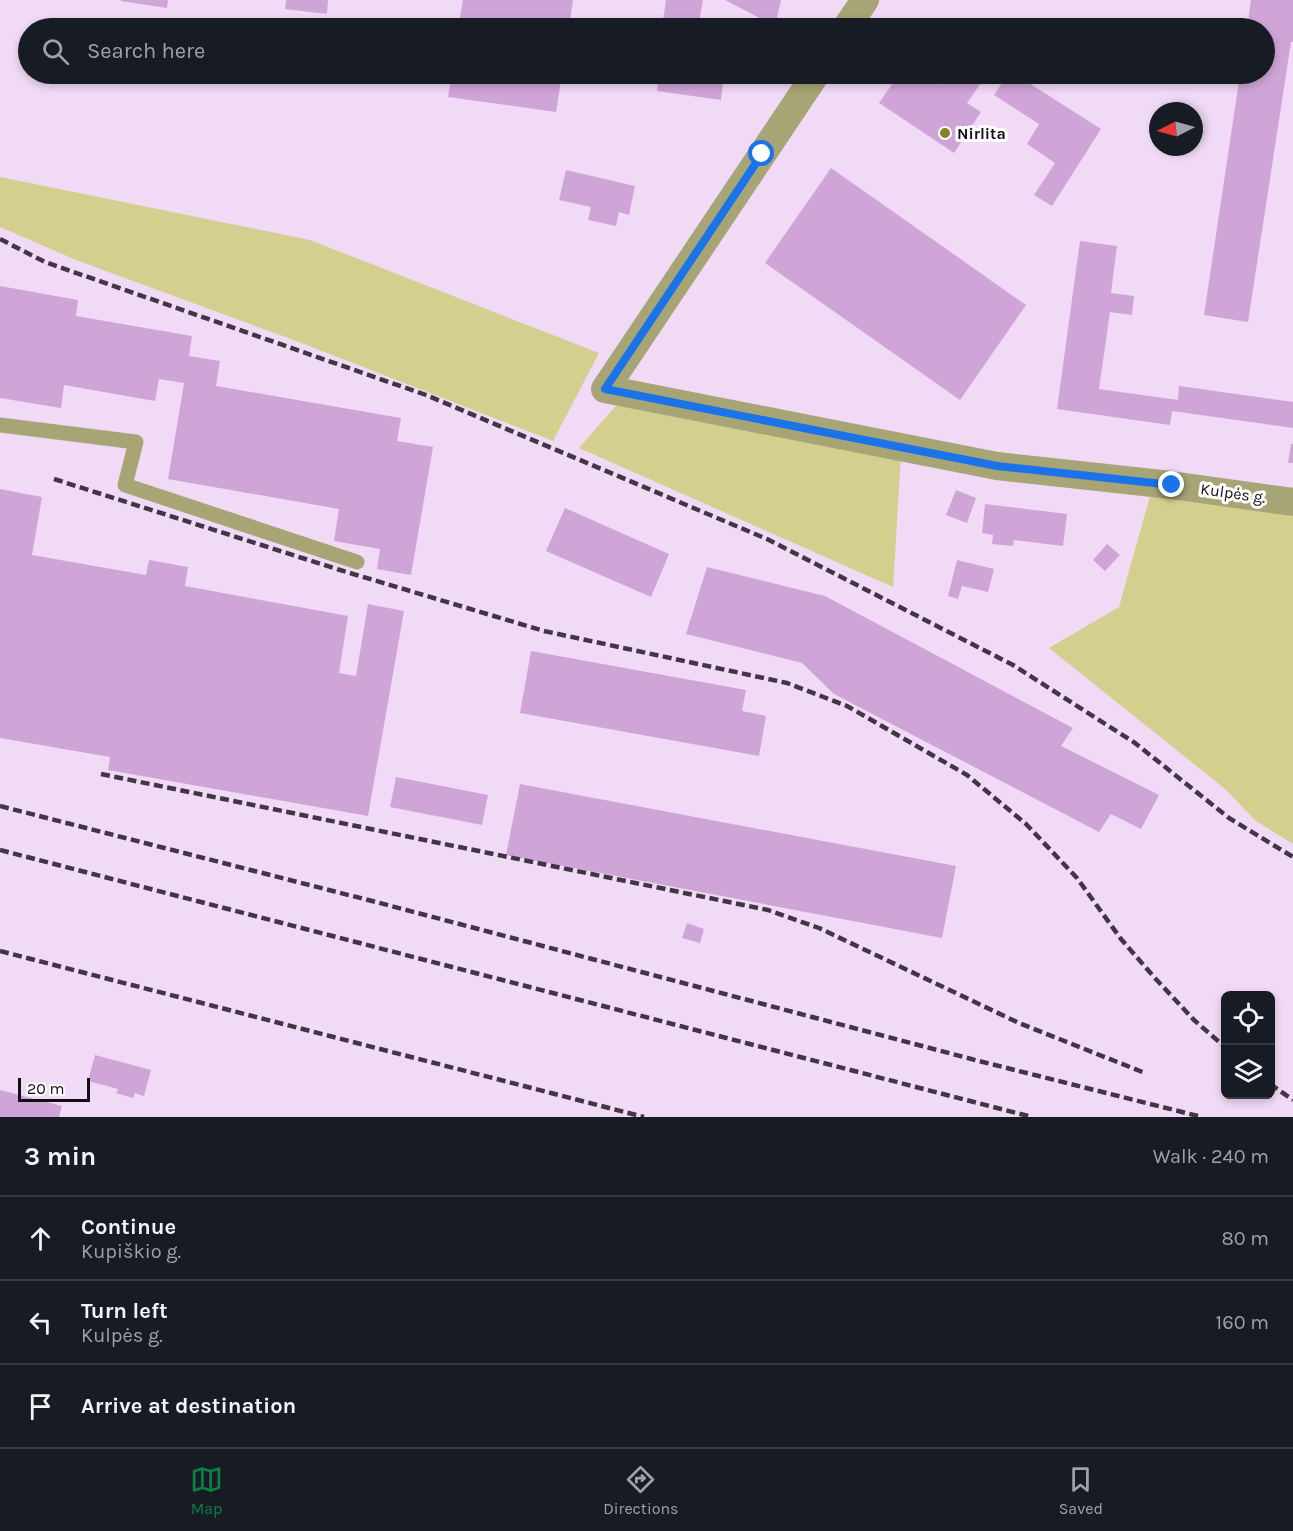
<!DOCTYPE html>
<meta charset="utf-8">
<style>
body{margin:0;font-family:Karla,sans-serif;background:#20242c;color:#f1f3f6}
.controls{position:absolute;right:18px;bottom:18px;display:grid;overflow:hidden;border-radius:9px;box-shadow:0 3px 9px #0003}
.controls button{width:54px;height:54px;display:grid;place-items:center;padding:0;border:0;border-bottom:2px solid #363941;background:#171b24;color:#f1f3f6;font:30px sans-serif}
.compass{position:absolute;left:1149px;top:102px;width:54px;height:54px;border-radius:50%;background:#171b24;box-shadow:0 3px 9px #0003;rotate:264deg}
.scale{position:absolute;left:18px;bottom:15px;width:72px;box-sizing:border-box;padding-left:6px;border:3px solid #140d16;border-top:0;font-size:16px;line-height:21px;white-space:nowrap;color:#140d16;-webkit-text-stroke:4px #fff;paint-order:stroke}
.stop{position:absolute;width:18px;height:18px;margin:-14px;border:4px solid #1a73e8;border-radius:50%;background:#fff}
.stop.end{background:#1a73e8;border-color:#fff;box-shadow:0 2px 6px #0008}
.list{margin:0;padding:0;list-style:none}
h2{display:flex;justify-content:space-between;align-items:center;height:78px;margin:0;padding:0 24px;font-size:26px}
h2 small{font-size:20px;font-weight:400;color:#9ea1a6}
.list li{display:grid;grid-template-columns:39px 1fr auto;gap:18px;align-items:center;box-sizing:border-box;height:84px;padding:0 24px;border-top:2px solid #363941}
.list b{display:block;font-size:22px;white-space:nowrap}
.list p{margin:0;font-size:20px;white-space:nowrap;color:#9ea1a6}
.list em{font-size:20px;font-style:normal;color:#9ea1a6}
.icon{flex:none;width:33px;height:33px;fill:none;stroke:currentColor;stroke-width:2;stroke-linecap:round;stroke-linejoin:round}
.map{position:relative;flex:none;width:1293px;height:1117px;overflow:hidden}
.search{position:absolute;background:#171b24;box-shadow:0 3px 9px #0003;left:18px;right:18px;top:18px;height:66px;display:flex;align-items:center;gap:15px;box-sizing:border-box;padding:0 21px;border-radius:33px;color:#9ea1a6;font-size:22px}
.sheet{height:330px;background:#171b24}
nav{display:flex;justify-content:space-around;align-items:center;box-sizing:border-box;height:84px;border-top:2px solid #363941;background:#171b24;font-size:16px;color:#9ea1a6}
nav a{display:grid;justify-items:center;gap:3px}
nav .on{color:#0b8043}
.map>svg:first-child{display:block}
.green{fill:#d2cf8f}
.building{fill:#cfa5d7}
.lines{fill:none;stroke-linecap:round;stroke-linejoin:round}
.lane{stroke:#a7a575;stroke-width:15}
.street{stroke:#a7a575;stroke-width:28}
.rail{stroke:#413643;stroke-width:4.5;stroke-dasharray:9 4.5;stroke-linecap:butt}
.route{stroke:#1a73e8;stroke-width:8}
.poi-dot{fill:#868027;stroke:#fff;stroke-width:2}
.labels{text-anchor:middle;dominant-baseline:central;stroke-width:6;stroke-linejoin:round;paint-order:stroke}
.poi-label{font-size:16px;font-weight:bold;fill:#140d16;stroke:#fff;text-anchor:start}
.street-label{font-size:16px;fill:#140d16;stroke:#fff}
</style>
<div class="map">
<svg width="1293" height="1117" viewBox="0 0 1293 1117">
<rect width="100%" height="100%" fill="#f1daf5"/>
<path class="green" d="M 0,177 L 310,240 L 599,353 L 553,441 L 299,342 L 76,260 L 0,227 Z
M 620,401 L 901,456 L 893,587 L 579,448 Z
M 1150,496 L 1293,502 L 1293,844 L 1256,821 L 1224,788 L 1049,648 L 1119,607 Z"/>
<path class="building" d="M 121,0 L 168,0 L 167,8 L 121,1 Z
M 286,0 L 328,0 L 327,14 L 285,9 Z
M 463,0 L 573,0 L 569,28 L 458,28 Z
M 666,0 L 703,0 L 698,28 L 662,28 Z
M 725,0 L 780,0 L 781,1 L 775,26 Z
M 1251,0 L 1293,0 L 1293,42 L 1291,42 L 1248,322 L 1204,315 L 1240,74 L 1264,74 L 1264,28 L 1247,28 Z
M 452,74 L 562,74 L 556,112 L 448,97 Z
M 659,74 L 710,74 L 724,75 L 721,100 L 657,91 Z
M 899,74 L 924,74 L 942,85 L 950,74 L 974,74 L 983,80 L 967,103 L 981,112 L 954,153 L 879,103 Z
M 1008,74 L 1015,74 L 1101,129 L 1052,206 L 1034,195 L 1055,163 L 1027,144 L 1039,124 L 994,95 Z
M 831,168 L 1026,305 L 960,400 L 765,263 Z
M 566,170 L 635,186 L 629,215 L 619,212 L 616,226 L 588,220 L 591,207 L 559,200 Z
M 1080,241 L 1117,246 L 1111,293 L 1134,296 L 1132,315 L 1110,312 L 1099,389 L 1178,400 L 1179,386 L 1293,402 L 1293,428 L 1172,411 L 1170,425 L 1057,409 Z
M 0,286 L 78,300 L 76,316 L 192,336 L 189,356 L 220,361 L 216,386 L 401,418 L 397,441 L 433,447 L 411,575 L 377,569 L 380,549 L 334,541 L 339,509 L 168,479 L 184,383 L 159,379 L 155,401 L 64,385 L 61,408 L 0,398 Z
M 1291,444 L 1293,444 L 1293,463 L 1288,463 Z
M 0,489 L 42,497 L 32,555 L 146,575 L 149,560 L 188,567 L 185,586 L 348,616 L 339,673 L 356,676 L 368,604 L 404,611 L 368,816 L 108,770 L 110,757 L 0,738 Z
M 956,490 L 976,498 L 967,523 L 946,515 Z
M 985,504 L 1067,514 L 1063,546 L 1014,540 L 1013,546 L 992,544 L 993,535 L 982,533 Z
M 565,508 L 669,554 L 651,597 L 546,551 Z
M 1107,544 L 1120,555 L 1105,571 L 1093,560 Z
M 957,560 L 994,569 L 988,592 L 962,586 L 958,599 L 948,596 Z
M 707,567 L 825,596 L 1073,728 L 1061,746 L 1159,795 L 1141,829 L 1111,814 L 1099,832 L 834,694 L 802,663 L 686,634 Z
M 531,651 L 746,690 L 742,711 L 766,716 L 759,756 L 520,713 Z
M 396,777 L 488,795 L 482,825 L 390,807 Z
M 520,784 L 956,866 L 942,938 L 506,855 Z
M 687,923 L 704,929 L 700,943 L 682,938 Z
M 95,1055 L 151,1070 L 144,1096 L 135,1093 L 133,1098 L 116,1093 L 118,1089 L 88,1081 Z
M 0,1090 L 62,1106 L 59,1117 L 0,1117 Z"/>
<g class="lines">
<path class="lane" d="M 0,425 L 136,442 L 125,485 L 357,562"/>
<path class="street" d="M 846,28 L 865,0
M 816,74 L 605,389 L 997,466 L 1171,485 L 1293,502"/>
<path class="rail" d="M 0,239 L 45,262 L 426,395 L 767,539 L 1013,665 L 1135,743 L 1229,818 L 1293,857
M 54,479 L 340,570 L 544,631 L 787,683 L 847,706 L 967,775 L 1026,824 L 1077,878 L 1121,939 L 1154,977 L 1194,1020 L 1226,1048
M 101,774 L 768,910 L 819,928 L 1019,1023 L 1145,1073
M 0,806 L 376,902 L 979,1061 L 1202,1117
M 0,850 L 1032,1117
M 0,951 L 644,1117
M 1270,1084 L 1293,1100"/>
</g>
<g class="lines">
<path class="route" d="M 762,154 L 605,389 L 997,466 L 1172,485"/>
</g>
<circle class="poi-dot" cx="945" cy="133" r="6"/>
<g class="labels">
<g class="poi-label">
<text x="957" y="133">Nirlita</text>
</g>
<g class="street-label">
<text transform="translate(1233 493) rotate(8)">Kulpės g.</text>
</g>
</g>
</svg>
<div class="controls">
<button><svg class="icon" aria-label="locate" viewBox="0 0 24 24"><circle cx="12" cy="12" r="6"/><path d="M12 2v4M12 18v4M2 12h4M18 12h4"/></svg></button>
<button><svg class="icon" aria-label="layers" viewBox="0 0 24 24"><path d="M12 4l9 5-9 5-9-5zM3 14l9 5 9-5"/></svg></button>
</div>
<svg class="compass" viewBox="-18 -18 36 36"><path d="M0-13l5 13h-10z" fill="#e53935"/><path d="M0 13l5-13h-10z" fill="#9ea1a6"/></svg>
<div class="scale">20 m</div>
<div class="stop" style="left:762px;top:154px"></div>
<div class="stop end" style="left:1172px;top:485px"></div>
<div class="search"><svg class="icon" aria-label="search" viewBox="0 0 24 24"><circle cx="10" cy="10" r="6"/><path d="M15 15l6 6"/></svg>Search here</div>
</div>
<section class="sheet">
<h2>3 min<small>Walk · 240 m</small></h2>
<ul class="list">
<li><svg class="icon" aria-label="ahead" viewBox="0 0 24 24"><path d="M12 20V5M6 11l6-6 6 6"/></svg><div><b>Continue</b><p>Kupiškio g.</p></div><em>80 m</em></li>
<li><svg class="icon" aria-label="left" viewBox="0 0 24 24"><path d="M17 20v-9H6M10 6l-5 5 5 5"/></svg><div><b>Turn left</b><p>Kulpės g.</p></div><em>160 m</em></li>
<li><svg class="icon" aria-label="arrive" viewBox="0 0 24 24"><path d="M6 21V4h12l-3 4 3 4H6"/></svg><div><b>Arrive at destination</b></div></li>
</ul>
</section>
<nav>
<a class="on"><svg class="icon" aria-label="map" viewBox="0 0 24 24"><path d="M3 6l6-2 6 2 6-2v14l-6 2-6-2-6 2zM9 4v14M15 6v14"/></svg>Map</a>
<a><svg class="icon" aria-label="directions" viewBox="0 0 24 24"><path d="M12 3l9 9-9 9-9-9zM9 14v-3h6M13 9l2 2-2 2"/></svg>Directions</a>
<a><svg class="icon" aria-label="saved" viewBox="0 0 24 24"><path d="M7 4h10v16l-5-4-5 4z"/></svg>Saved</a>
</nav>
